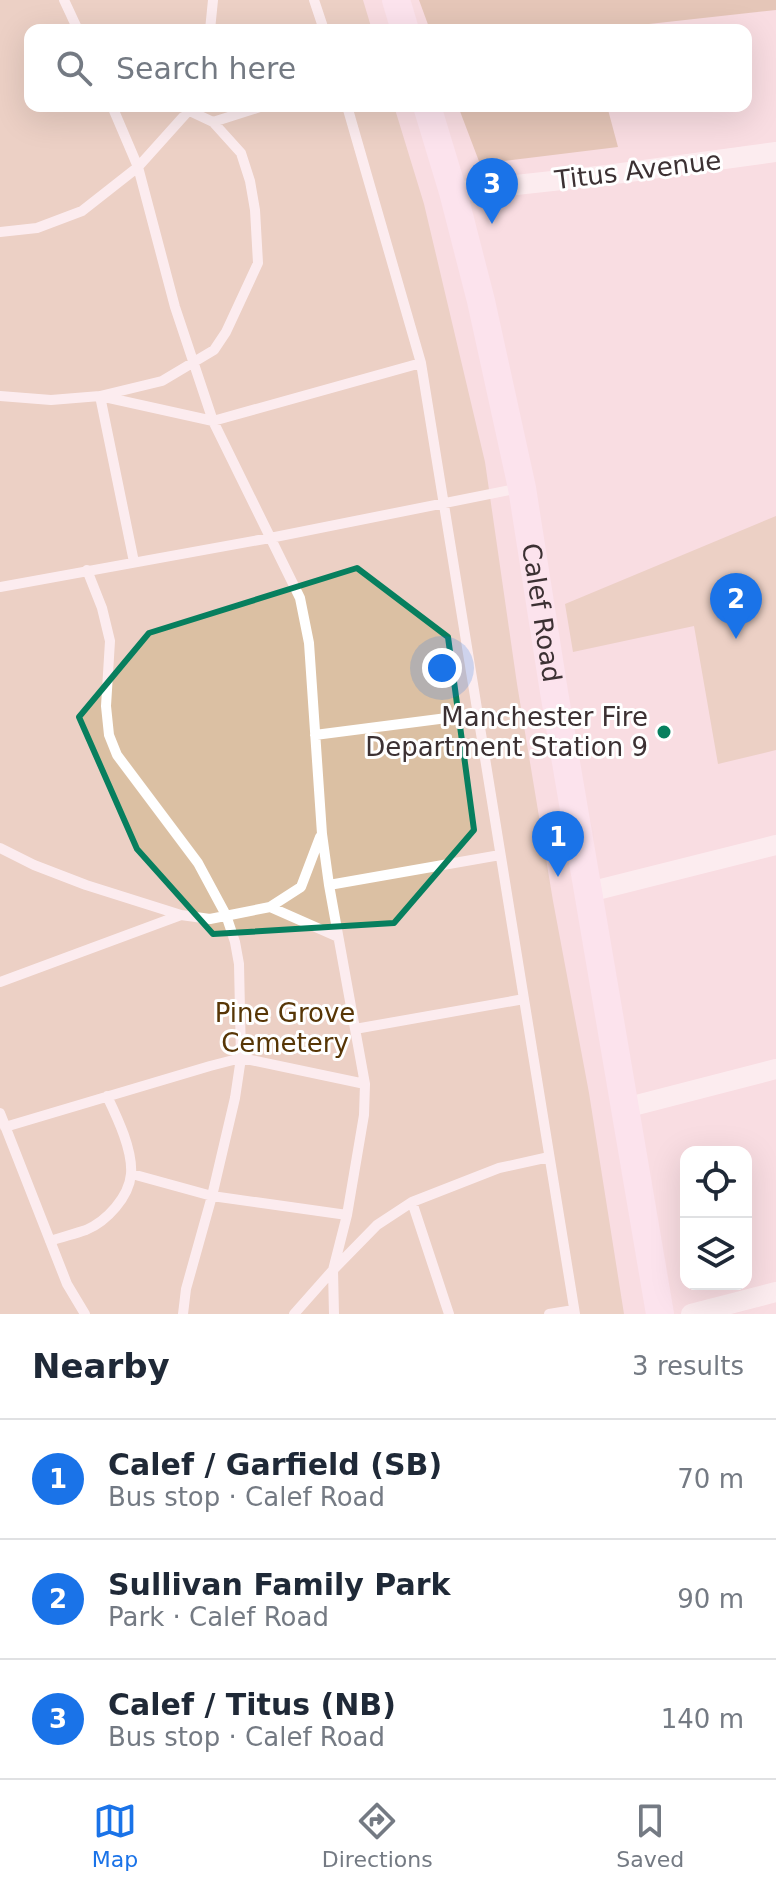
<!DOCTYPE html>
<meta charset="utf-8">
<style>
body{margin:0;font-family:"DejaVu Sans",sans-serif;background:#f2f2f3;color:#1f2937}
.controls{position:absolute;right:24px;bottom:24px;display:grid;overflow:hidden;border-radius:16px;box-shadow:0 8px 32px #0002}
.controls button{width:72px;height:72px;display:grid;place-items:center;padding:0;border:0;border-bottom:2px solid #e0e1e3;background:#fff;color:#1f2937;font:40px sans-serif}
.you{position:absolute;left:442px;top:668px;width:28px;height:28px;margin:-20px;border:6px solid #fff;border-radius:50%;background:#1a73e8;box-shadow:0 0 0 12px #1a73e833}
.badge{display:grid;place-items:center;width:52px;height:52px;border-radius:50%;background:#1a73e8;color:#fff;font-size:26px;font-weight:700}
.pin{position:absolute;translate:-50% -66px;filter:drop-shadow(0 2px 4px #0008)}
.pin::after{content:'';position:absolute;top:42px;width:28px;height:24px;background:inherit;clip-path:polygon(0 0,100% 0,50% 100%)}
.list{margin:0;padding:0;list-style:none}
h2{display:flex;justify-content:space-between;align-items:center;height:104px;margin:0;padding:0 32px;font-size:34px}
h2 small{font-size:26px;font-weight:400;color:#747a83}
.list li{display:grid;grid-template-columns:52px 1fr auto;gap:24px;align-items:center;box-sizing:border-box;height:120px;padding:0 32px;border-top:2px solid #e0e1e3}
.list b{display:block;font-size:30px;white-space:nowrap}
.list p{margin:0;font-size:26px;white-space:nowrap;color:#747a83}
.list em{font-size:26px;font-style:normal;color:#747a83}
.icon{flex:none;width:44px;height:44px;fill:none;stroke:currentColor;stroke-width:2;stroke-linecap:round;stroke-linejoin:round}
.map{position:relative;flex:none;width:776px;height:1314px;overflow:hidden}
.search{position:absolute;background:#fff;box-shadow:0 8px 32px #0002;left:24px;right:24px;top:24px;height:88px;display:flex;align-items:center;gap:20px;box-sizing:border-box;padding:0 28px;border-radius:16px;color:#747a83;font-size:30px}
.sheet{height:464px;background:#fff}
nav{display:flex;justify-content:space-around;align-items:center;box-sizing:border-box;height:112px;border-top:2px solid #e0e1e3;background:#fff;font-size:22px;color:#747a83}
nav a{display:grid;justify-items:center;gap:4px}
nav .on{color:#1a73e8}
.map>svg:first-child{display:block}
.green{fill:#dbc0a3}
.forest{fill:#ccab86}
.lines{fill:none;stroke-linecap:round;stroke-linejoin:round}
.lane{stroke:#fff;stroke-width:10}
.street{stroke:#fff;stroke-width:20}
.secondary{stroke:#feeafa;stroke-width:28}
.marked{fill:none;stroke:#077f5e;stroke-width:6;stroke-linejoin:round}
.poi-dot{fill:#077f5e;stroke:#fff;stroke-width:3}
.labels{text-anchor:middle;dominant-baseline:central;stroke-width:6;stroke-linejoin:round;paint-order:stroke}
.street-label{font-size:26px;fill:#3c3133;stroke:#fff}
.poi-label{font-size:26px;fill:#3c3133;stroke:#fff;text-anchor:end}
.park-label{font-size:26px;fill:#573606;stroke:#fff}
</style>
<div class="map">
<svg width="776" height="1314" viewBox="0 0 776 1314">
<rect width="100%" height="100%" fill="#f9dde2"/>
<path class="green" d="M 0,0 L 363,0 L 372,30 L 30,30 L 30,106 L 394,106 L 424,204 L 485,462 L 517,684 L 553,901 L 589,1093 L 624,1314 L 0,1314 Z
M 776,516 L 776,750 L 718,764 L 694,626 L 573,652 L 565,604 Z"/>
<path class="forest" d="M 419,0 L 776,0 L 776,10 L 595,30 L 430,30 Z
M 458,106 L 607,106 L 618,147 L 480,164 Z"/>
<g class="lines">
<path class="lane" d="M 64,0 L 78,30
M 314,0 L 324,30
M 210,30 L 213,0
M 112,106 L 138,167 L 175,307 L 213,421 L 300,598 L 309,643 L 322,834 L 329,885 L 365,1084 L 364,1115 L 347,1215 L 333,1270 L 334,1314
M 347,106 L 421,363 L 575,1314
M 213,122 L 263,106
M 0,232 L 37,228 L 82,211 L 138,167 L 191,108
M 0,396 L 51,400 L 100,396 L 162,381 L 214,350 L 226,332 L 258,263 L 255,210 L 250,181 L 241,153 L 213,122 L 179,106
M 134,562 L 100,396 L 213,421 L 421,363
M 87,570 L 102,608 L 110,641 L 106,706 L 109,735 L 117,755 L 198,863 L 226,915 L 235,942 L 239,964 L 241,1058 L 235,1098 L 212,1196 L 186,1289 L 183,1314
M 0,587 L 270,538 L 520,488
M 315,735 L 478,714
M 0,848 L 34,865 L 86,885 L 181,915 L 210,919 L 270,907 L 301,887 L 320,837
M 329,885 L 500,855
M 270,907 L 338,937
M 0,982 L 181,915
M 355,1029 L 524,999
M 0,1113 L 67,1284 L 85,1314
M 5,1127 L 210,1066 L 241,1058 L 365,1084
M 132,1174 L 212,1196 L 347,1215
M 412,1202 L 449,1314
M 50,1241 C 62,1237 74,1234 86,1230 C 107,1221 129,1197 131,1174 C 133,1150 117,1117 107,1096
M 294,1314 L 333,1270 L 377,1225 L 412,1202 L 499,1168 L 549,1157
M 549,1314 L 574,1310"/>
<path class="street" d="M 453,192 L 607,175 L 776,152
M 589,892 L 776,845
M 625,1108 L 776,1069
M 691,1314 L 776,1292"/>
<g class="secondary">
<path d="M 396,0 L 405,30"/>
<path id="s1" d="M 427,106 L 453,192 L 481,301 L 522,488 L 554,692 L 660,1314"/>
</g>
</g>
<path d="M0 0H776V1314H0ZM 357,568 L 448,637 L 474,830 L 394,923 L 213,934 L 137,849 L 79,717 L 149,633 Z" fill="#f9dde2" fill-opacity=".55" fill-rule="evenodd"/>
<path class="marked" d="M 357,568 L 448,637 L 474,830 L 394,923 L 213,934 L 137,849 L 79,717 L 149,633 Z"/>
<circle class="poi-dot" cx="664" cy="732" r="8"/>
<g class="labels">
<g class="street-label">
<text transform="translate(638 170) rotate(-7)">Titus Avenue</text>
<text stroke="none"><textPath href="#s1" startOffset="520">Calef Road</textPath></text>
</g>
<g class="poi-label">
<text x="648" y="717">Manchester Fire<tspan x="648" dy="30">Department Station 9</tspan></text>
</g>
<g class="park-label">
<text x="285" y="1013">Pine Grove<tspan x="285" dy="30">Cemetery</tspan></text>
</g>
</g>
</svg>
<div class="controls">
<button><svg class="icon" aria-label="locate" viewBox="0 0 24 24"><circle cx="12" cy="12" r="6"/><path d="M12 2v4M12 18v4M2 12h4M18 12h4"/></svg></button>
<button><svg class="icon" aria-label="layers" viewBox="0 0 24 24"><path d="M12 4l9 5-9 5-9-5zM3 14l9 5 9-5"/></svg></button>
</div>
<div class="you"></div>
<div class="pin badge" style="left:558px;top:877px">1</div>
<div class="pin badge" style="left:736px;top:639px">2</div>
<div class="pin badge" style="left:492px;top:224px">3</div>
<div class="search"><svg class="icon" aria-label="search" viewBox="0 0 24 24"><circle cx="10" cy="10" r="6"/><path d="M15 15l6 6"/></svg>Search here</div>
</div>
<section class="sheet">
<h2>Nearby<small>3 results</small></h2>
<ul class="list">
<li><span class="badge">1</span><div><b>Calef / Garfield (SB)</b><p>Bus stop · Calef Road</p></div><em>70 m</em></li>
<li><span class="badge">2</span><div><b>Sullivan Family Park</b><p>Park · Calef Road</p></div><em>90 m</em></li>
<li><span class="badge">3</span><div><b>Calef / Titus (NB)</b><p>Bus stop · Calef Road</p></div><em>140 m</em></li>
</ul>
</section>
<nav>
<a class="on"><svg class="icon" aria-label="map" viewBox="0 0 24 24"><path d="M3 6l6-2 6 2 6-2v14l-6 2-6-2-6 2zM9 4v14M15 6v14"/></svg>Map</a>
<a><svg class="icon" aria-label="directions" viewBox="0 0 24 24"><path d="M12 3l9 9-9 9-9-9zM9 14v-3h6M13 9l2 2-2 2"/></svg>Directions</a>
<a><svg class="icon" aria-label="saved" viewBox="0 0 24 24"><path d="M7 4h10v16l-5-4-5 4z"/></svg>Saved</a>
</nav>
